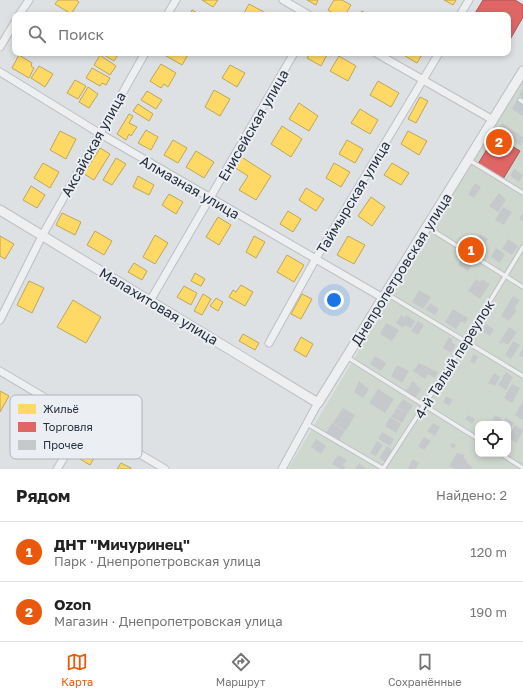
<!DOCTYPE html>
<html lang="ru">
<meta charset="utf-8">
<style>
body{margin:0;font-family:"Golos Text",sans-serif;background:#f2f2f2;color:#222}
.controls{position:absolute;right:12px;bottom:12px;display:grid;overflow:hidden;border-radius:8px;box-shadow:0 2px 6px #0003}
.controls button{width:36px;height:36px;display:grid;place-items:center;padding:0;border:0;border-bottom:1px solid #e0e0e0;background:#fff;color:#222;font:20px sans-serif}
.you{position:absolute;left:334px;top:300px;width:14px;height:14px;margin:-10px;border:3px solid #fff;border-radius:50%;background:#1a73e8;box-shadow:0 0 0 6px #1a73e833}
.badge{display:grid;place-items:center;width:26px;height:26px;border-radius:50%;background:#ea580c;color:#fff;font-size:13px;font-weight:700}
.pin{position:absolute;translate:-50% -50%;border:2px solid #fff;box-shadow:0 1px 4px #0006}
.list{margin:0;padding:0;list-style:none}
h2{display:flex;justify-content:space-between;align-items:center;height:52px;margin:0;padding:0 16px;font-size:17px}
h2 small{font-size:13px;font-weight:400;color:#767676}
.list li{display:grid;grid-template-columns:26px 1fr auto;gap:12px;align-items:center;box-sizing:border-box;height:60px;padding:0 16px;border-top:1px solid #e0e0e0}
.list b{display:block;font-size:15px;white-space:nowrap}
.list p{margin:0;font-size:13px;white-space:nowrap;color:#767676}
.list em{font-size:13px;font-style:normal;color:#767676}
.icon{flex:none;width:22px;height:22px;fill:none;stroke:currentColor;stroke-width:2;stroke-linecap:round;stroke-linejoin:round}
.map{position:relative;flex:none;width:523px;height:469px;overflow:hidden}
.search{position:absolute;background:#fff;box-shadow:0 2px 6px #0003;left:12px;right:12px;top:12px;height:44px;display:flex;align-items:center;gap:10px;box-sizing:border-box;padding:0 14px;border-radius:8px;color:#767676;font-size:15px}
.sheet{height:172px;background:#fff}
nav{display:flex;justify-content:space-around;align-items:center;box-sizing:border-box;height:56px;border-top:1px solid #e0e0e0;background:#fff;font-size:11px;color:#767676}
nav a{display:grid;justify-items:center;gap:2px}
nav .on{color:#ea580c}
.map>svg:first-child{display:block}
.green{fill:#cfd8cf;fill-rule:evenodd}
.homes{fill:#ffd966;stroke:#bea659}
.shops{fill:#e06666;stroke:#a85659}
.building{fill:#c6c9cc}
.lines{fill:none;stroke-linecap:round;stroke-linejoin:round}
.service-casing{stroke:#bdbfc2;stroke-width:5.5}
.minor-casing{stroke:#bdbfc2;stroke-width:9}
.tertiary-casing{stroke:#bdbfc2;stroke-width:11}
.service{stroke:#edeff0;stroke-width:3.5}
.minor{stroke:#edeff0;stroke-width:7}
.tertiary{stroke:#edeff0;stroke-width:9}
.labels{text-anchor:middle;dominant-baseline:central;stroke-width:4;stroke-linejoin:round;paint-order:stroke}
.street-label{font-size:14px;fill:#262f3c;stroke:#ebeff4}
.key{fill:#ebeff4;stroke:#b0b5bd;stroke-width:1}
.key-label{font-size:11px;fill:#262f3c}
</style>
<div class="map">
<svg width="523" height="469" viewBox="0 0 523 469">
<rect width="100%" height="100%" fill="#dee1e4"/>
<path class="green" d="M 523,75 L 523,469 L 288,469 ZM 478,424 L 508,424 L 508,454 L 478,454 Z"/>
<path class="homes" d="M 58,0 L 76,0 L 79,2 L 71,14 L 55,4 Z
M 202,0 L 218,0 L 213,7 Z
M 307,0 L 318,0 L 316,5 Z
M 334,0 L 342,0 L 351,5 L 345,15 L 336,15 L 328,10 Z
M 444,0 L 456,0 L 453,5 Z
M 249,4 L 264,12 L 262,15 L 243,15 Z
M 192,10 L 201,15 L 190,15 Z
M 362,11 L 368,15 L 359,15 Z
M 101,53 L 119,53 L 114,61 Z
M 161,53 L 189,53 L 182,65 Z
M 310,53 L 328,53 L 321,66 L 307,58 Z
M 407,53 L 423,53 L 417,63 L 405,56 Z
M 19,55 L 32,63 L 31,66 L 34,68 L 29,78 L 12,68 Z
M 100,55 L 116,66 L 110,75 L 94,65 Z
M 339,56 L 356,66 L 348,81 L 330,71 Z
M 161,64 L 176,73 L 168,87 L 164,84 L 161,88 L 150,81 Z
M 230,65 L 245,73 L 237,87 L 222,78 Z
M 39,66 L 53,74 L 45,87 L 31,78 Z
M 92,68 L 110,78 L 106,85 L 102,83 L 100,86 L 86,78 Z
M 75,80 L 86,86 L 78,99 L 67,93 Z
M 378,81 L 399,93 L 391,107 L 370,95 Z
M 88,87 L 98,94 L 89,108 L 79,102 Z
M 214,90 L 230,99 L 220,116 L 205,107 Z
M 147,91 L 162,100 L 156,109 L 141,100 Z
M 420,97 L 428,101 L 416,123 L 408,119 Z
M 299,103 L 318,116 L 309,131 L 289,119 Z
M 138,104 L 153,114 L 149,121 L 133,111 Z
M 360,109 L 378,120 L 370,134 L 351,123 Z
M 129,114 L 133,116 L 129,123 L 137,127 L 131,136 L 129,134 L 126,140 L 117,134 Z
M 282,126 L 302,139 L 291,157 L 271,144 Z
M 146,130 L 158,137 L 151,150 L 138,143 Z
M 60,131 L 76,139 L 66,159 L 50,150 Z
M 408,131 L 427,141 L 419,155 L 401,144 Z
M 173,140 L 187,148 L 178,163 L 164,155 Z
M 347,140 L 363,149 L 355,163 L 339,154 Z
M 100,148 L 110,154 L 94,180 L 84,174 Z
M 196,151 L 214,162 L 204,178 L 186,167 Z
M 240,156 L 271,176 L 256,200 L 239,190 L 248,176 L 234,167 Z
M 116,158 L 126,164 L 112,185 L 103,180 Z
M 43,163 L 59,172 L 50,188 L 34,178 Z
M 334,163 L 350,172 L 341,187 L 326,178 Z
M 392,163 L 409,173 L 401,185 L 384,175 Z
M 138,176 L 154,185 L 149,195 L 133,187 Z
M 31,186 L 45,195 L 37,208 L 23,200 Z
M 306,188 L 324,199 L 316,211 L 299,200 Z
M 169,194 L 183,202 L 176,214 L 162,205 Z
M 371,197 L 385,207 L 372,226 L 358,216 Z
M 288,211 L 301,219 L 293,232 L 280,224 Z
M 62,213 L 81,222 L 75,235 L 56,225 Z
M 218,217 L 231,225 L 219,245 L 206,237 Z
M 95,231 L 112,241 L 104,255 L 87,245 Z
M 155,235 L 168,243 L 155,264 L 143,257 Z
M 0,236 L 14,244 L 5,259 L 0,256 Z
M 254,236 L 265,242 L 256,258 L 246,252 Z
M 348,236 L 365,245 L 354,264 L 337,255 Z
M 287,255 L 304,265 L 294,282 L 277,272 Z
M 134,263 L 147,271 L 142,280 L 128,272 Z
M 195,273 L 205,279 L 201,286 L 191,281 Z
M 29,281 L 44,288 L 32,313 L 17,305 Z
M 241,285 L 253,292 L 245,306 L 229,297 L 233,290 L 236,292 Z
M 184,286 L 197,293 L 191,305 L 177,297 Z
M 203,294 L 211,299 L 202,315 L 194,311 Z
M 302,294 L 312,299 L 301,319 L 291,314 Z
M 216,298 L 223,302 L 218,311 L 210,306 Z
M 73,300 L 101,317 L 86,343 L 57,327 Z
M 243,334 L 259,343 L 255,350 L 239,341 Z
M 301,337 L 313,344 L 306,357 L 294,350 Z
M 0,391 L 9,396 L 0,412 Z
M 89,442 L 100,448 L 90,465 L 80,459 Z
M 121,463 L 131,468 L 131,469 L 117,469 Z"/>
<path class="shops" d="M 483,0 L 515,0 L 523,5 L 523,17 L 508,43 L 508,15 L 474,15 Z
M 495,136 L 520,151 L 503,179 L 478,164 Z"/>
<path class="building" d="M 523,88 L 523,98 L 519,95 Z
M 517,100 L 523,104 L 523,116 L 512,109 Z
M 502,123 L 523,137 L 521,146 L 497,131 Z
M 514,169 L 523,175 L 519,182 L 510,176 Z
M 475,183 L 481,187 L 474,198 L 468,194 Z
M 499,193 L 506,200 L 498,212 L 489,206 Z
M 503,207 L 512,212 L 504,225 L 495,220 Z
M 523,213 L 523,221 L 519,219 Z
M 480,234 L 488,239 L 479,253 L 472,248 Z
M 468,235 L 474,239 L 468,249 L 462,245 Z
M 508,239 L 518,246 L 512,255 L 502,249 Z
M 496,248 L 505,254 L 500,263 L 491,257 Z
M 464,256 L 474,262 L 468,271 L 458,265 Z
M 476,279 L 480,282 L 482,279 L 490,284 L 480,299 L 468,291 Z
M 419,290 L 431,297 L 423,309 L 412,302 Z
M 513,296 L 520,300 L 514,309 L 517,310 L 509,321 L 501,316 Z
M 430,303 L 439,309 L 435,315 L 426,310 Z
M 453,309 L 468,318 L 465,324 L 461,321 L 456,329 L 445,322 Z
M 401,315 L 404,318 L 406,315 L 415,321 L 411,328 L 405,325 L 403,328 L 396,323 Z
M 418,321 L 424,325 L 418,335 L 411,331 Z
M 386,323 L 399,330 L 392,341 L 380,334 Z
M 486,324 L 494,329 L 490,336 L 482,331 Z
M 509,327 L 517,332 L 508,345 L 503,342 L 501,344 L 499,343 Z
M 449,337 L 452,339 L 452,343 L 456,345 L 451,353 L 443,348 Z
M 513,341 L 520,345 L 511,359 L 505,355 Z
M 523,348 L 523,357 L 519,355 Z
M 474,354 L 478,357 L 474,364 L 470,361 Z
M 375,356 L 386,363 L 381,371 L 370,364 Z
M 419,363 L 438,372 L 435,378 L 428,374 L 425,379 L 413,371 Z
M 397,365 L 409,371 L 402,383 L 391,376 Z
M 506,372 L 513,377 L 506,390 L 498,385 Z
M 494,373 L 500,377 L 495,386 L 488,383 Z
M 359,381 L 369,389 L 363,398 L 354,392 Z
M 413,381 L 421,390 L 415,398 L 406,391 Z
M 512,384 L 520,388 L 512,403 L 504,398 Z
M 378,389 L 394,399 L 385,413 L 369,403 Z
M 446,396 L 453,400 L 449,406 L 443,402 Z
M 403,399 L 413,406 L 407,414 L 397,407 Z
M 523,401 L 523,420 L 515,415 Z
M 343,408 L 355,415 L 346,431 L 333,423 Z
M 397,408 L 407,414 L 402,423 L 391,417 Z
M 468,415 L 475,419 L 472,424 L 465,419 Z
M 495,415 L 502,419 L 499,423 L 492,419 Z
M 390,417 L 401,424 L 396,433 L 385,426 Z
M 506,418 L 514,423 L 508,433 L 508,424 L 502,424 Z
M 332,423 L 345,431 L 338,442 L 325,434 Z
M 433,423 L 440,427 L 435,436 L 427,431 Z
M 515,425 L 523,430 L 517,443 L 508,438 Z
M 382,432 L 394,439 L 390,446 L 378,439 Z
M 424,437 L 431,441 L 424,450 L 418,446 Z
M 316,439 L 326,446 L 321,454 L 311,447 Z
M 377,441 L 383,445 L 376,456 L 370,453 Z
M 452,443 L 456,445 L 454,449 L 450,446 Z
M 387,446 L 393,451 L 385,462 L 379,458 Z
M 457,453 L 465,455 L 463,458 L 467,460 L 467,463 L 472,467 L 471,469 L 455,469 L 449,466 Z
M 338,455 L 347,460 L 343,465 L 346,467 L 344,469 L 340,469 L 332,464 Z
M 413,459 L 419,463 L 416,469 L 409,469 L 408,468 Z
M 359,463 L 367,469 L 355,469 Z"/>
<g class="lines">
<g class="service-casing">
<path id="service" d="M 520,100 L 523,102
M 469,160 L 523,193
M 427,227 L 523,287
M 387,294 L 523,376
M 347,357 L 478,439
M 307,424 L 384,469
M 501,454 L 523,468
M 383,469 L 465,342 L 523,247"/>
</g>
<g class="minor-casing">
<path id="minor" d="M 283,0 L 309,15
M 19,15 L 29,0
M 167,15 L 176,0
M 460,15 L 469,0
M 0,47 L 15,22
M 376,53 L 493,120
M 0,72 L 99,133 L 383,298
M 150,301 L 294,53
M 0,320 L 42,236 L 145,53
M 269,343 L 315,260 L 439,53
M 0,371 L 165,469
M 57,469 L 86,422
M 282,469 L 318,403"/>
</g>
<g class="tertiary-casing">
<path id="tertiary" d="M 0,210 L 318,403 L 523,71"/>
</g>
<use href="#service" class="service"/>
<use href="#minor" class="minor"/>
<use href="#tertiary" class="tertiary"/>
</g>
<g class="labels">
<g class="street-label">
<text transform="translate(253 125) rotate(-60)">Енисейская улица</text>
<text transform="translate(93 144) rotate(-61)">Аксайская улица</text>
<text transform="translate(190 187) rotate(30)">Алмазная улица</text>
<text transform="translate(353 197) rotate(-59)">Таймырская улица</text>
<text transform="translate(401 269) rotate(-58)">Днепропетровская улица</text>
<text transform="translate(159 306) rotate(31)">Малахитовая улица</text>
<text transform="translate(454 359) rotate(-58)">4-й Талый переулок</text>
</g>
</g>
<rect x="10" y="395" width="132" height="64" rx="6" class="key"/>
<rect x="18" y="404" width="18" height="10" fill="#ffd966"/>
<rect x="18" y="422" width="18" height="10" fill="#e06666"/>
<rect x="18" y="440" width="18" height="10" fill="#c6c9cc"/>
<g class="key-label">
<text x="43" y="413">Жильё</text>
<text x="43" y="431">Торговля</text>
<text x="43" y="449">Прочее</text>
</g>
</svg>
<div class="controls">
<button><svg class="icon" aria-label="locate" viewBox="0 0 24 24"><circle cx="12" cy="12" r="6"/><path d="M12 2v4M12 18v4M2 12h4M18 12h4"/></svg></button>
</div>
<div class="you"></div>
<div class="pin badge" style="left:471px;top:250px">1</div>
<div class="pin badge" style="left:499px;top:142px">2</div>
<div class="search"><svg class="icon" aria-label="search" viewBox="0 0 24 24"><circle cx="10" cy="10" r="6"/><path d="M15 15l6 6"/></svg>Поиск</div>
</div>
<section class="sheet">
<h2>Рядом<small>Найдено: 2</small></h2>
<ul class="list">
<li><span class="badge">1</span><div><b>ДНТ &quot;Мичуринец&quot;</b><p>Парк · Днепропетровская улица</p></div><em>120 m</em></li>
<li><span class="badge">2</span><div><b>Ozon</b><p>Магазин · Днепропетровская улица</p></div><em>190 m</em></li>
</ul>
</section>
<nav>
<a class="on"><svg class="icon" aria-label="map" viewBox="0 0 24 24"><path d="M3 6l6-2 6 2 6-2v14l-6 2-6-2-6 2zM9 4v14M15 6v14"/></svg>Карта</a>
<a><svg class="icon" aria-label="directions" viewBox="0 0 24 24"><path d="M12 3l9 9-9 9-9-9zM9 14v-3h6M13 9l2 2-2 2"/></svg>Маршрут</a>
<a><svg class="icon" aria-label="saved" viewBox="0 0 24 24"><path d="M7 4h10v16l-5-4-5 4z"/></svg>Сохранённые</a>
</nav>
